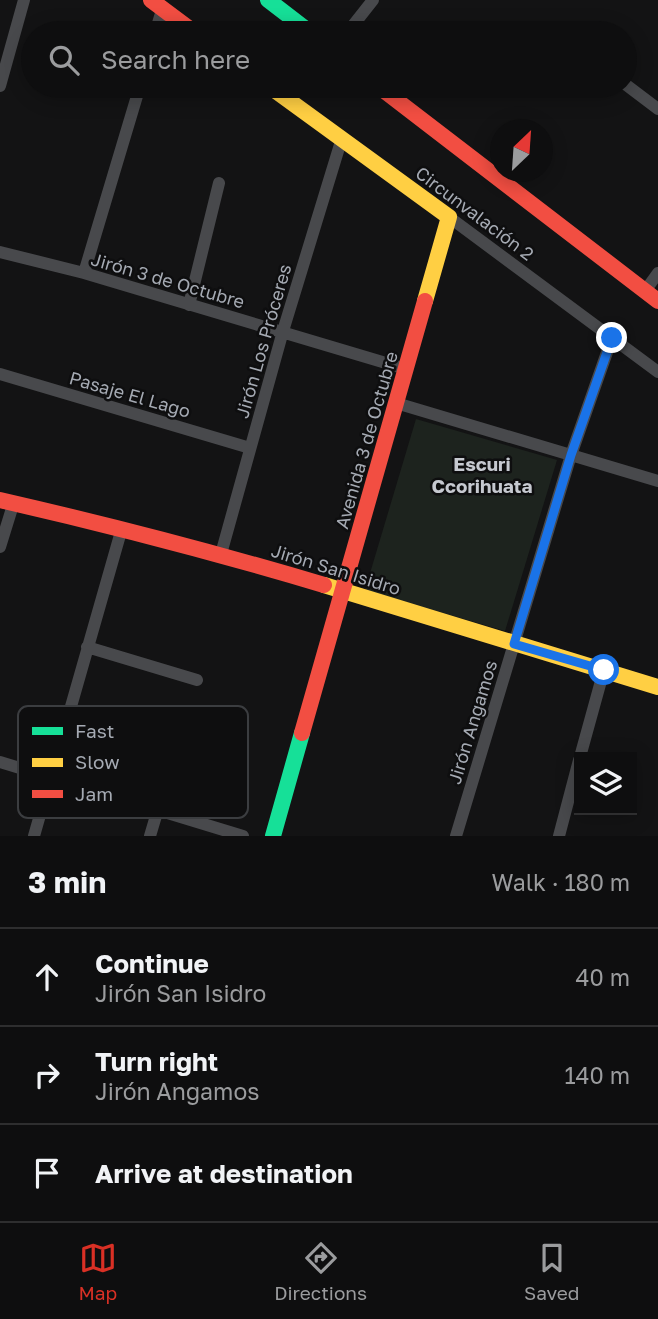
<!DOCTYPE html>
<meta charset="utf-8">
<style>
body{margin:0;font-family:"Golos Text",sans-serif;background:#171718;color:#f1f3f6}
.controls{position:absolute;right:21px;bottom:21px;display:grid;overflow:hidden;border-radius:0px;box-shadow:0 4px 18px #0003}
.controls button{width:63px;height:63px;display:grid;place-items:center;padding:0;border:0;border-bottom:2px solid #2e2e2f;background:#0e0e0f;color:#f1f3f6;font:35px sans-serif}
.compass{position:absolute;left:490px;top:119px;width:63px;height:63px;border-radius:50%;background:#0e0e0f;box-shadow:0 4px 18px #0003;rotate:25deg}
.stop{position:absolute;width:21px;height:21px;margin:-16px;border:5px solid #1a73e8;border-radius:50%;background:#fff}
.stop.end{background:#1a73e8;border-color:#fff;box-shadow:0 2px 7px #0008}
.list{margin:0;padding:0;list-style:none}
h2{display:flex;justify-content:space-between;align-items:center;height:91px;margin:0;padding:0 28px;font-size:30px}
h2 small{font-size:23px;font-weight:400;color:#9b9c9e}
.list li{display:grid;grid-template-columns:46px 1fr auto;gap:21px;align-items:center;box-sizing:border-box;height:98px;padding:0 28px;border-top:2px solid #2e2e2f}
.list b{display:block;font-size:26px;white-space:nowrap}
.list p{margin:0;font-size:23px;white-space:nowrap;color:#9b9c9e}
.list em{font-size:23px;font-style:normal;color:#9b9c9e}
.icon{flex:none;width:38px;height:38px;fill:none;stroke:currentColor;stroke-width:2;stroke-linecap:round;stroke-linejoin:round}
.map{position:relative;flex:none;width:658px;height:836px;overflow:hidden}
.search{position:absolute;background:#0e0e0f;box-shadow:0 4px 18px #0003;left:21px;right:21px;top:21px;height:77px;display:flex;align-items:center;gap:18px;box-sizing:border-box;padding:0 24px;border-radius:38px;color:#9b9c9e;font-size:26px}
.sheet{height:385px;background:#0e0e0f}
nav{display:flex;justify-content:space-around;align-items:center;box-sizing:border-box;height:98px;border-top:2px solid #2e2e2f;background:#0e0e0f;font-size:19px;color:#9b9c9e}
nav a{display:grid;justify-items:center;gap:4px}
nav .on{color:#d93025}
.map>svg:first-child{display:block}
.green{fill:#1d231e}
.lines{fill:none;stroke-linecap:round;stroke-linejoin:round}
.street{stroke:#48494c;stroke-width:12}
.fast{stroke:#16e098;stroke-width:16}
.slow{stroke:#ffcf43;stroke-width:16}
.jam{stroke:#f24e42;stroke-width:16}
.route{stroke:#1a73e8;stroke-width:9}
.labels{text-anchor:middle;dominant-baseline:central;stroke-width:5;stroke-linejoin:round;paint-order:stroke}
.street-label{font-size:18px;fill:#a5aab3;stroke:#0e0e0f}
.neighbourhood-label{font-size:19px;font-weight:bold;fill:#c6c9d0;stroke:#0e0e0f}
.key{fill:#0e0e0f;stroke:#3b3d40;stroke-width:2}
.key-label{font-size:19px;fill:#a5aab3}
</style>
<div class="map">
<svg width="658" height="836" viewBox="0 0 658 836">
<rect width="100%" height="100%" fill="#131314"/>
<path class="green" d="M 416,419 L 557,460 L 505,631 L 365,590 Z"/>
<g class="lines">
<path class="street" d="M 155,33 L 162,10
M 347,33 L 373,0
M 625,84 L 658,109
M 0,86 L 24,0
M 449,217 L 658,372
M 0,252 L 84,273 L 406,369
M 84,273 L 140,86
M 645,291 L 658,273
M 189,305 L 219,183
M 0,374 L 250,448
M 396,403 L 658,481
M 0,547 L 13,505
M 221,554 L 283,331 L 342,138
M 87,647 L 197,680
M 580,757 L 604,670
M 0,762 L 243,836
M 34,836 L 122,528
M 150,836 L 158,809
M 456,836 L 571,455 L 612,338
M 559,836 L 579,760"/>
<path class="fast" d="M 268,0 L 311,33
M 273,836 L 302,733"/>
<path class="slow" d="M 269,86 L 449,217 L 425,301
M 324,585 L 658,687"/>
<path class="jam" d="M 151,0 L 195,33
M 378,86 L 658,301
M 0,500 C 109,525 217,553 324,585
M 302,733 L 425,301"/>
</g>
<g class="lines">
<path class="route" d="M 604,670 L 514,644 L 571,455 L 612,338"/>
</g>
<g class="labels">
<g class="street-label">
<text transform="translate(475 213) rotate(37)">Circunvalación 2</text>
<text transform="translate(168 280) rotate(16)">Jirón 3 de Octubre</text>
<text transform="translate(263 341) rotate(-74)">Jirón Los Próceres</text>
<text transform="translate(130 394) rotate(16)">Pasaje El Lago</text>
<text transform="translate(366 440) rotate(-74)">Avenida 3 de Octubre</text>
<text transform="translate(336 569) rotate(17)">Jirón San Isidro</text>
<text transform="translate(472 722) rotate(-73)">Jirón Angamos</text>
</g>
<g class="neighbourhood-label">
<text x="482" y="463">Escuri<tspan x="482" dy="22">Ccorihuata</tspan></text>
</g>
</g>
<rect x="18" y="706" width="230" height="112" rx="10" class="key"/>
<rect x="32" y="727" width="31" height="8" fill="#16e098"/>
<rect x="32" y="758" width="31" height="9" fill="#ffcf43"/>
<rect x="32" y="790" width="31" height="8" fill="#f24e42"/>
<g class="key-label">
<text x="75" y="738">Fast</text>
<text x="75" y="769">Slow</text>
<text x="75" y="801">Jam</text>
</g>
</svg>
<div class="controls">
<button><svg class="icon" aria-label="layers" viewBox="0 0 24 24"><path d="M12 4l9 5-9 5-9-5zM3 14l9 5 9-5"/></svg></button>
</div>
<svg class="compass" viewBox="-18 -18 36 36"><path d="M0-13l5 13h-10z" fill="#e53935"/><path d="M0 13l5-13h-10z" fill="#9b9c9e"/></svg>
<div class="stop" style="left:604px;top:670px"></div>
<div class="stop end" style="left:612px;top:338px"></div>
<div class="search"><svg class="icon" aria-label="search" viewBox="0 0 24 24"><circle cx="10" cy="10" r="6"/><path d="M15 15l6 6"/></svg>Search here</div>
</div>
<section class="sheet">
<h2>3 min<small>Walk · 180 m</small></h2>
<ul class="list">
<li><svg class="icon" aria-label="ahead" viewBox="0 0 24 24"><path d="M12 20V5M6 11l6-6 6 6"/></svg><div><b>Continue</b><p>Jirón San Isidro</p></div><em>40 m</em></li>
<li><svg class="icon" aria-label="right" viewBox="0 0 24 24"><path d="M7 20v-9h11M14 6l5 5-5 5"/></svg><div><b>Turn right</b><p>Jirón Angamos</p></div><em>140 m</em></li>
<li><svg class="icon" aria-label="arrive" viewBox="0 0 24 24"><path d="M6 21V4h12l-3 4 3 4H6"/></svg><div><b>Arrive at destination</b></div></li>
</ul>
</section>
<nav>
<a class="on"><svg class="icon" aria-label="map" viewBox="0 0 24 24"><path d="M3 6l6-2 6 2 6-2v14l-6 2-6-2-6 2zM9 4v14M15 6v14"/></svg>Map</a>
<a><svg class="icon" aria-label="directions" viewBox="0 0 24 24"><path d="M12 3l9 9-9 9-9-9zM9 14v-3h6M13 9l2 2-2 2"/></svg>Directions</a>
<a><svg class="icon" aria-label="saved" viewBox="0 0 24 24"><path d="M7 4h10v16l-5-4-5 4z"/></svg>Saved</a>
</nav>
